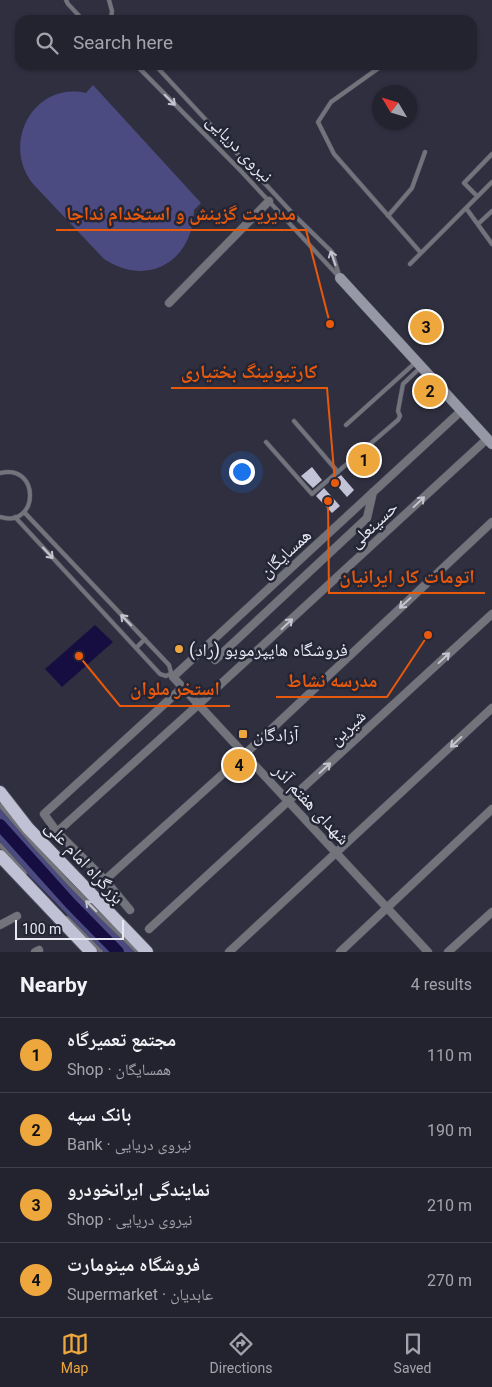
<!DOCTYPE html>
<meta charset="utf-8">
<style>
body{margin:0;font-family:Roboto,"Noto Naskh Arabic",sans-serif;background:#2f2f3c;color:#f1f3f6}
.compass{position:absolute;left:372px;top:85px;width:45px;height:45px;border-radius:50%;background:#232330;box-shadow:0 1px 4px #0004;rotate:308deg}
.scale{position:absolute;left:15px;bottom:12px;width:109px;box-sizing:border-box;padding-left:5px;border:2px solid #e7e8f2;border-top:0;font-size:14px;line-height:18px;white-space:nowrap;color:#e7e8f2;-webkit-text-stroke:4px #252635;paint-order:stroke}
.you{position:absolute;left:241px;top:471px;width:18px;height:18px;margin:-12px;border:4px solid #fff;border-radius:50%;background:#1a73e8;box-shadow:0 0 0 8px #1a73e833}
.badge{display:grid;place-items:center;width:32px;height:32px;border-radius:50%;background:#eea73d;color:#111;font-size:16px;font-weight:700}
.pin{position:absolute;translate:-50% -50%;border:2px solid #fff;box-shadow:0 1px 5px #0006}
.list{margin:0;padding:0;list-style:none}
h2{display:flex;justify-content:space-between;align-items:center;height:65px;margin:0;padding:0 20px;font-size:21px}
h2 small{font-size:16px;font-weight:400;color:#a3a4ab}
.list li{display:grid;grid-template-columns:32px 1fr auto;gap:15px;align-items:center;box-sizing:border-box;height:75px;padding:0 20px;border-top:1px solid #40404c}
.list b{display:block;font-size:19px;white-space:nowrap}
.list p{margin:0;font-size:16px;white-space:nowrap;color:#a3a4ab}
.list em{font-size:16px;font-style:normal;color:#a3a4ab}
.icon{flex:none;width:28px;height:28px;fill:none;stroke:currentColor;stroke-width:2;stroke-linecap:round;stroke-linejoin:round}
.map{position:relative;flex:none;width:492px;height:952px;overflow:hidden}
.search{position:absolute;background:#232330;box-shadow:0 1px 4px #0004;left:15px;right:15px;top:15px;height:55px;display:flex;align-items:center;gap:12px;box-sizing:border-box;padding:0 18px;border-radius:15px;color:#a3a4ab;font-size:19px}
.sheet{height:365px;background:#232330}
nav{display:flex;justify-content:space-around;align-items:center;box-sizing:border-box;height:70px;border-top:1px solid #40404c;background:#232330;font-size:14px;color:#a3a4ab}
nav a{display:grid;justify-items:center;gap:2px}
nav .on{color:#eea73d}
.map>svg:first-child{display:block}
.green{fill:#4c4b81}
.water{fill:#160e40}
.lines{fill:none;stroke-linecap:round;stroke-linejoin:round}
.river{stroke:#160e40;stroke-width:12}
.building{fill:#c2c3d7}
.service-casing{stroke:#4c4d5c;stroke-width:5}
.minor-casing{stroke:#4c4d5c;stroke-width:9}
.secondary-casing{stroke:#4c4d5c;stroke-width:11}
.trunk-casing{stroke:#4c4d5c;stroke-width:14}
.service{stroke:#72737b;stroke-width:4}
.minor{stroke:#72737b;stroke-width:8}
.secondary{stroke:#9798a5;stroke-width:10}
.trunk{stroke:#c0c1d4;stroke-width:12}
.oneway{stroke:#c4c5ce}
.poi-dot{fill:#eea73d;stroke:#252635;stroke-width:2}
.labels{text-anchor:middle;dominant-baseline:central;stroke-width:5;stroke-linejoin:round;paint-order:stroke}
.street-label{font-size:18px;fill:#e7e8f2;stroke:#252635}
.poi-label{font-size:18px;fill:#e7e8f2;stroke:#252635;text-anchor:start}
.leader{fill:none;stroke:#e8590c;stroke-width:2}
.callout-dot{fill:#e8590c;stroke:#252635;stroke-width:2}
.callout-label{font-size:19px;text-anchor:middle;font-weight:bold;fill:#e8590c;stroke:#252635;stroke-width:5;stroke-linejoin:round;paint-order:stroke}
</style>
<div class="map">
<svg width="492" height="952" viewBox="0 0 492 952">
<rect width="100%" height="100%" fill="#2f2f40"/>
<path class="green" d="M 93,85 L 201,203 L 194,210 C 193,261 148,288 104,259 L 34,185 C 0,145 33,81 86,93 Z
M 0,808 L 62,878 L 135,952 L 104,952 L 16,862 L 0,842 Z"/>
<path class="water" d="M 95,625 L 113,642 L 62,687 L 45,669 Z"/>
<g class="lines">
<path class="river" d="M 0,825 L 70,903 L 118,952"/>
</g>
<path class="building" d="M 312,467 L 322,480 L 313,488 L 301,476 Z
M 341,475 L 354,490 L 347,497 L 333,481 Z
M 324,488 L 340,506 L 332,513 L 316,496 Z"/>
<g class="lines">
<g class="service-casing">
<path id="service" d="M 66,0 L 68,4 L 83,20
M 109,0 L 112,11 L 111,20
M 136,65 L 240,170 L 340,278 L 332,252 L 296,217 L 155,65
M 383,65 L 331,102 L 318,122 L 334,154 L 421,253
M 477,196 L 464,183 L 492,154
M 466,208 L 492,244
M 388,216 L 412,188 L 425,152
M 478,224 L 492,211
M 410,264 L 492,182
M 294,421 L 338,472
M 346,425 L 416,362
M 266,442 L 312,494 L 398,420 L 400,416 L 398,411 L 403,384 L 421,367
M 0,473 C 41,463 39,529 0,517
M 24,512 L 169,665 L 172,676
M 15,517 L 160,674 L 166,676 L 170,674
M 136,648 L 145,639
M 0,805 C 43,857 89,906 138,952
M 0,845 L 25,873
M 67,918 L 101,952"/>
</g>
<g class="minor-casing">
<path id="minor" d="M 169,303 L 269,201
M 215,660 L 367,518 L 373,492
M 57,832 L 199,704 L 487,439
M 105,880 L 245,754 L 492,522
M 130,910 L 105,880 L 57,832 L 44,814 L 183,687
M 0,925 L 17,916
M 149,929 L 492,614
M 35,952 L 39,950
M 229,952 L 492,708
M 340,952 L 492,809
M 428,952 L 173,677 L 461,411
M 448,952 L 492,912"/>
</g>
<g class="secondary-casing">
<path id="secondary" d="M 340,278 L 492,444"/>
</g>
<g class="trunk-casing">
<path id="trunk" d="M 0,792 L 28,828 L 147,952
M 0,856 L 91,952"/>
</g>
<use href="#service" class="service"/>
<use href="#minor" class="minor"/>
<use href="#secondary" class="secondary"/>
<use href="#trunk" class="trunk"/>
</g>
<defs><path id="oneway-shaft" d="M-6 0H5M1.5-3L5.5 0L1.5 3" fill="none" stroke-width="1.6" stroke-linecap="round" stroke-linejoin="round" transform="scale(1.25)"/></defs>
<g class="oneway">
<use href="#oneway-shaft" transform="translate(170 100) rotate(45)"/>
<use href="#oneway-shaft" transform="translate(333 258) rotate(-109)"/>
<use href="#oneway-shaft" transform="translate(419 502) rotate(-43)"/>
<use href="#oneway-shaft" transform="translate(48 553) rotate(47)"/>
<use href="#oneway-shaft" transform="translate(405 603) rotate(137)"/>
<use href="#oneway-shaft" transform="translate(126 620) rotate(-134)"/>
<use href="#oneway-shaft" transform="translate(287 624) rotate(-43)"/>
<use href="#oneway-shaft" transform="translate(444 658) rotate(-43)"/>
<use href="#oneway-shaft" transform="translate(456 742) rotate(137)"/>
<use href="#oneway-shaft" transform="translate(325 768) rotate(-43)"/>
<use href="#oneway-shaft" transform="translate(91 906) rotate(-135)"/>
</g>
<g class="poi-dot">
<circle cx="179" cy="649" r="5"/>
<rect x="238" y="729" width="10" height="10" rx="2.5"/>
</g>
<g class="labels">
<g class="street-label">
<text transform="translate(240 148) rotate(46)">نیروی دریایی</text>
<text transform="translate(373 524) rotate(-43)">حسینعلی</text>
<text transform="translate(285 553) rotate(-43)">همسایگان</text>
<text transform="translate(347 727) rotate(-43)">شیرین</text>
<text transform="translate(312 804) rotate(47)">شهدای هفتم آذر</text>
<text transform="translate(85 862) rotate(47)">بزرگراه امام علی</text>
</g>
<g class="poi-label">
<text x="189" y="649">فروشگاه هایپرموبو (راد)</text>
<text x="253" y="734">آزادگان</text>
</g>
</g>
<path class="leader" d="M330 324L306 230H56M335 483L327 388H171M328 501L329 593H485M428 635L387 697H276M79 656L120 706H230"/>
<g class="callout-dot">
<circle cx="330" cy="324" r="5"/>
<circle cx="335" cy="483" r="5"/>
<circle cx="328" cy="501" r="5"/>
<circle cx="428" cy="635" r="5"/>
<circle cx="79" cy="656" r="5"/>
</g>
<g class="callout-label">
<text x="181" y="220">مدیریت گزینش و استخدام نداجا</text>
<text x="249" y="378">کارتیونینگ بختیاری</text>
<text x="407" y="583">اتومات کار ایرانیان</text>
<text x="332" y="687">مدرسه نشاط</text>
<text x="175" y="695">استخر ملوان</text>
</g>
</svg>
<svg class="compass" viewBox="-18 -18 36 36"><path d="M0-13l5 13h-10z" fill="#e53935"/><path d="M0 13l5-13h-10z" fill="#a3a4ab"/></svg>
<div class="scale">100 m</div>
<div class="you"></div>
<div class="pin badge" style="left:364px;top:460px">1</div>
<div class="pin badge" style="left:430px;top:391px">2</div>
<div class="pin badge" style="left:426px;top:327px">3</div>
<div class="pin badge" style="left:239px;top:765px">4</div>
<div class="search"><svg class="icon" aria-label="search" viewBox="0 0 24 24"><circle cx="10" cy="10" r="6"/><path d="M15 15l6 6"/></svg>Search here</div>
</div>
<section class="sheet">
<h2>Nearby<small>4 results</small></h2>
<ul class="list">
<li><span class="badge">1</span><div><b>مجتمع تعمیرگاه</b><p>Shop · همسایگان</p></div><em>110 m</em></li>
<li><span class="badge">2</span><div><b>بانک سپه</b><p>Bank · نیروی دریایی</p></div><em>190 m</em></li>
<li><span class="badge">3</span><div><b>نمایندگی ایرانخودرو</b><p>Shop · نیروی دریایی</p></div><em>210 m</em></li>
<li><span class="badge">4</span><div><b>فروشگاه مینومارت</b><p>Supermarket · عابدیان</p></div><em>270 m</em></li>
</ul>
</section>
<nav>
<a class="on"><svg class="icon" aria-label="map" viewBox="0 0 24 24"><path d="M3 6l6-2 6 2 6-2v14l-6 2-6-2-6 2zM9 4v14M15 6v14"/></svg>Map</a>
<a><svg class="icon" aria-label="directions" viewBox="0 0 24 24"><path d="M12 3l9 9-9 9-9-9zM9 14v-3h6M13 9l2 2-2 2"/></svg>Directions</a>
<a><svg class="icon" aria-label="saved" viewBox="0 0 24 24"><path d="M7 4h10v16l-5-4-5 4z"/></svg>Saved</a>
</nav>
